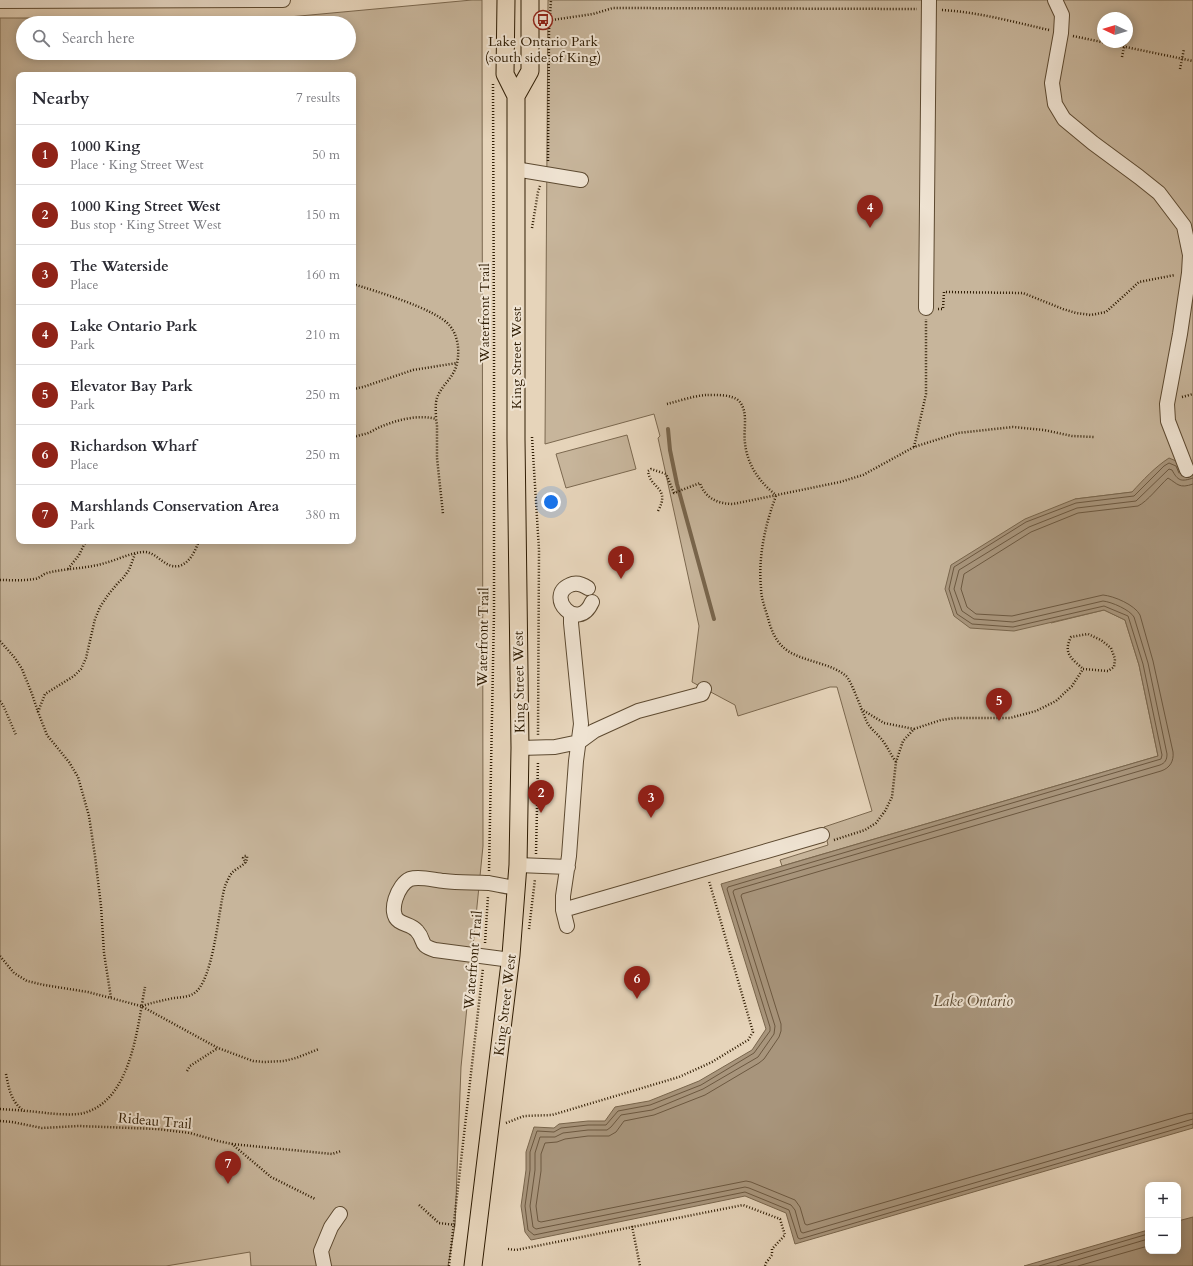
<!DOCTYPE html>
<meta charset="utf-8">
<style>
body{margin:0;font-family:Cardo,serif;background:#f7f7f7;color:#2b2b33}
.controls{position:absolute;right:12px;bottom:12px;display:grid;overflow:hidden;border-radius:8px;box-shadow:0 2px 10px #0003}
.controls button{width:36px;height:36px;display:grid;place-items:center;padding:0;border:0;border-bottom:1px solid #e1e1e2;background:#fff;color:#2b2b33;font:20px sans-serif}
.compass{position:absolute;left:1097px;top:12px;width:36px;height:36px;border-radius:50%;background:#fff;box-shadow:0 2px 10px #0003;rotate:274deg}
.you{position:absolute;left:551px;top:502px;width:14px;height:14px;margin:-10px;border:3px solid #fff;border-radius:50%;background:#1a73e8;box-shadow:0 0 0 6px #1a73e833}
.badge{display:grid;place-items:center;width:26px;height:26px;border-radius:50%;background:#8f2418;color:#fff;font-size:13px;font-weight:700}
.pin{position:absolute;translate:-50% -33px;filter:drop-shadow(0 1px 2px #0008)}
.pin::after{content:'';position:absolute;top:21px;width:14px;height:12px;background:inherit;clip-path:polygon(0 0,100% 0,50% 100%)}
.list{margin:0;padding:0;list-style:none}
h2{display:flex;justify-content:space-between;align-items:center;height:52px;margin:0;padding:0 16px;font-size:17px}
h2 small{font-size:13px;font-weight:400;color:#7c7c81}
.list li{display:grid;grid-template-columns:26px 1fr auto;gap:12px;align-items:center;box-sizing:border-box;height:60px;padding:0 16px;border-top:1px solid #e1e1e2}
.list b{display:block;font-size:15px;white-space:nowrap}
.list p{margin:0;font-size:13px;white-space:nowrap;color:#7c7c81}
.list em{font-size:13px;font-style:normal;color:#7c7c81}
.icon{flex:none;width:22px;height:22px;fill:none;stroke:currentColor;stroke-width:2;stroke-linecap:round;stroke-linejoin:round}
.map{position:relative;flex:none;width:1193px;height:1266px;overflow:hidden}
.search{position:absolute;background:#fff;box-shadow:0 2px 10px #0003;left:16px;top:16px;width:340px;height:44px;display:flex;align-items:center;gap:10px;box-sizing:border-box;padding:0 14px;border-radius:22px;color:#7c7c81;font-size:15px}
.panel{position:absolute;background:#fff;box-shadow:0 2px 10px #0003;left:16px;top:72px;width:340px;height:472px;border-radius:8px}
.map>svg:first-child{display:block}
.green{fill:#c7b59b;stroke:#7b684f;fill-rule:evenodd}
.water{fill:#a8957c;stroke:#78654c}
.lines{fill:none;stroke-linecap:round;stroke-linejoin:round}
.shore{stroke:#6c5840;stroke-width:1}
.stream{stroke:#78654c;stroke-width:4}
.minor-casing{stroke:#5d4a31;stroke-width:16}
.major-casing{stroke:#2f1c03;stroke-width:19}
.path{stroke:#2f1c03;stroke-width:2.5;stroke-dasharray:1 2;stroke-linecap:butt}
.minor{stroke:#efe3d2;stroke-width:14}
.major{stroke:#e6d4ba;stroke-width:17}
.labels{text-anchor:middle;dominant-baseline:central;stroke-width:4;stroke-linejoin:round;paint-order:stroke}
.poi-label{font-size:14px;fill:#2f1c03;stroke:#efe3d2}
.street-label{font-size:14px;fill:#2f1c03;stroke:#efe3d2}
.water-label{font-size:15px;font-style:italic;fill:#59462d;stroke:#efe3d2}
</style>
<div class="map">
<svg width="1193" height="1266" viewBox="0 0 1193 1266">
<rect width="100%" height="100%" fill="#e6d4ba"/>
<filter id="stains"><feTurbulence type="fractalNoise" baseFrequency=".005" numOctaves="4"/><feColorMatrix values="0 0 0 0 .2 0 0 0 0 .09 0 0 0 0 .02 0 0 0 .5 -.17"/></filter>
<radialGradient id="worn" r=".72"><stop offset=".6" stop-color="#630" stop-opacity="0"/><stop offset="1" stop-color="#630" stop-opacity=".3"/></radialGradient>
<path class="green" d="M 472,0 L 482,0 L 483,846 L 461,1067 L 455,1225 L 448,1266 L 251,1266 L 250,1252 L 166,1266 L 0,1266 L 0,18 L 278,18 ZM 23,23 L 349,23 L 349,53 L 23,53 ZM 19,75 L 353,75 L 353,541 L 19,541 Z
M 548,0 L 1193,0 L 1193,468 L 1143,481 L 1133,492 L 1075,499 L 1051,623 L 1104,610 L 1125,620 L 1139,665 L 1158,756 L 782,866 L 780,860 L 828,845 L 824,827 L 872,811 L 837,687 L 830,687 L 738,716 L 735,705 L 692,682 L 699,626 L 658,438 L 660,436 L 654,414 L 545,444 ZM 1103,18 L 1127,18 L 1127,42 L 1103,42 Z
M 627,435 L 636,469 L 566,488 L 556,454 Z"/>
<path class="water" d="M 1169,458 L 1193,468 L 1193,1128 L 795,1244 L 786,1213 L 745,1196 L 531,1240 L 525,1232 L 521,1206 L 526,1170 L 526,1152 L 534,1127 L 554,1128 L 559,1124 L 588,1121 L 605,1121 L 615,1107 L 649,1101 L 699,1081 L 752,1050 L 766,1029 L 721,884 L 1158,756 L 1139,665 L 1125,620 L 1104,610 L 1014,631 L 970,628 L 954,616 L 945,589 L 951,565 L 1025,519 L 1075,499 L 1132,492 C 1143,480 1155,467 1169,458 Z
M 1193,1217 L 1193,1266 L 1024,1266 L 1148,1230 L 1148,1251 L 1178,1251 L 1178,1221 Z"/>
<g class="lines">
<path class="shore" d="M 1179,473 L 1176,466 L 1169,463 L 1164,466 L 1134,496 L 1076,503 L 1026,522 L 954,567 L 949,589 L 957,614 L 972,624 L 1013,627 L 1104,606 L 1128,616 L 1129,619 L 1143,664 L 1162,755 L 1161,759 L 728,887 L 727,889 L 770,1027 L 770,1031 L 754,1053 L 701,1085 L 650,1105 L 618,1111 L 606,1125 L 588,1125 L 561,1128 L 554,1132 L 537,1131 L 530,1152 L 530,1170 L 525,1206 L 528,1230 L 534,1235 L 745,1192 L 789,1210 L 798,1238 L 800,1239 L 1193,1124
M 1193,478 C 1181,482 1178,481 1172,470 L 1169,469 L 1136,501 L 1077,508 L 1029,527 L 959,570 L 954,589 L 962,611 L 974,619 L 1013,622 L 1103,601 C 1112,602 1130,610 1134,617 L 1148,663 L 1167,754 C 1167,760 1165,763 1160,765 L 734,890 L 733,892 L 775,1026 L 774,1034 L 758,1057 L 703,1089 L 652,1110 L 621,1115 L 611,1127 L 607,1130 L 588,1130 L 563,1133 L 555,1137 L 540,1137 L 535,1153 L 535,1170 L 530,1206 L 533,1227 L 536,1229 L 745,1187 L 749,1188 L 791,1205 L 795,1210 L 801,1232 L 803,1233 L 1193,1119
M 1193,484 C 1179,489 1178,484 1168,478 C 1159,486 1148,501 1138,506 L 1078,513 L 1031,532 L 964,574 L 961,589 L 967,607 L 976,614 L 1012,616 L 1103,595 C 1114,596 1135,605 1140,615 L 1153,661 L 1173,752 C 1174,761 1170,768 1161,771 L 742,894 L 741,896 L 781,1024 L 781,1031 L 779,1037 L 764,1059 L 759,1063 L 705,1095 L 654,1115 L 624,1121 L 616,1132 L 609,1136 L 588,1136 L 565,1139 L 557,1142 L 545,1143 L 541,1154 L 541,1171 L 536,1206 L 538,1221 L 541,1222 L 746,1181 L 751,1182 L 795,1200 L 800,1207 L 805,1224 L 807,1225 L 1187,1114 L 1193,1113
M 1039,1266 L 1148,1234
M 1057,1266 L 1148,1239
M 1078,1266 L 1148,1246"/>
<path class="stream" d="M 668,429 L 670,450 L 677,484 L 714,619"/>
<g class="minor-casing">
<path id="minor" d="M 1055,0 L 1062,15 L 1061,33 L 1052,83 L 1055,104 L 1064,119 L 1093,143 L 1139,177 L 1159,193 L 1184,226 L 1190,255 L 1189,273 L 1180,334 L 1167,404 L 1168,421 L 1187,470
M 0,1 L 283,0
M 515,169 L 581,180
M 926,308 L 929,0
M 588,588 C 582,584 576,582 570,585 C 544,596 578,634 592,602
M 520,748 L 555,747 L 579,742 L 594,731 L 638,711 L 702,694 L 704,689
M 518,865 L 568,867
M 563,910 L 822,835
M 567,926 L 563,910 L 563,896 L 569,856 L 576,761 L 581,724 L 571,623 L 571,614
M 511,960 L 435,950 C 418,945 426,941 417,931 C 412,925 405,925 399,921 C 387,913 398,884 410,879 C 420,876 433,880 444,881 C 459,883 474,882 489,883 C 499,885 508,887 517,888
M 324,1266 L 321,1251 L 331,1227 L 340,1214"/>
</g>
<g class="major-casing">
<path id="major" d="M 516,96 L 530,71 L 530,0
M 473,1266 L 511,955 L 518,865 L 520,748 L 516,439 L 516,96 L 505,74 L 506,0"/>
</g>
<path class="path" d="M 942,10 C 978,12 1014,22 1049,30
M 552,20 L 593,14 L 613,8 L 917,9
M 1073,36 L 1193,61
M 1122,57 L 1125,42
M 1180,69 L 1184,49
M 548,161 L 549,31 L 551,0
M 532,228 L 538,192 L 540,186
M 353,284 C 375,291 437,309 450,326 C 459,337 460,354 456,367 C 452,379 441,386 437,398 C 435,404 436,413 436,419
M 938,309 L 943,309 L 944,292 L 1023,293 L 1063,309 L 1076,313 L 1091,315 L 1106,312 L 1139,282 L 1175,275
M 353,389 L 363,387 L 413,370 L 457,363
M 1182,397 L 1193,394
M 667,404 C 679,401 693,396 706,395 C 715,395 732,394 739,401 C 749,412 743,430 745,443 C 747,464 759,482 776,495
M 353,437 C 357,436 361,435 365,434 C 370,433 375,429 380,427 C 397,420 418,414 436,419 L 437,425 L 437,458 L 443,514
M 532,437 L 539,550 L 538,736
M 914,447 L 926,394 L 926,319
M 776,496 C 765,525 758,557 761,588 C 761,598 765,608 768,618 C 771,630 776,643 788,651 C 805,662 831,663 846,676 C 851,680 862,711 866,720 C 869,728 878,734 883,741 C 888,748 891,755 896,762
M 658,511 C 671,487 650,489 648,471 L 651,469 L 666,474 L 674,493 L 700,483 C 705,498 718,504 733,504 L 840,482 L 863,475 L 914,447 L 958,433 L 1013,427 L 1044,430 L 1072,436 L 1095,437
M 68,569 L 79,555 L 86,541
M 0,580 C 11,580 23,581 34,579 C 39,579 43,574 47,573 C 66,568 86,569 105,563 C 117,560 130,553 143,552 C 157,551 164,569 179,566 C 190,563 195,551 199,541
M 0,641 L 15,658 L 22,669 L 32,694 L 38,712 L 47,735 L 69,762 L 78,777 L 89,816 L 95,856 L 101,906 L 104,953 L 111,998
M 0,701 L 3,705 L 16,735
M 861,709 L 884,723 L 914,729
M 38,712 L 45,694 L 74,676 L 81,669 L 86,658 L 95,619 L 100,607 L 108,595 L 117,584 L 123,578 L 129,570 L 135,554
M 834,840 L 865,830 L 876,823 L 885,811 L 892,797 L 896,762 L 903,741 L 914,729 L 941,720 L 956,718 L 1010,718 L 1036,711 L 1056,701 L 1072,686 L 1083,669 L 1108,671 L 1114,667 L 1115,659 L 1111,648 L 1101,640 L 1088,634 L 1071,637 C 1069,641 1067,646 1068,651 C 1069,658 1078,664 1083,669
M 536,854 L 538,761
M 489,871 L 494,613 L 494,346 L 493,84
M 529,929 L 535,879
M 485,943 L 488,896
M 0,956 L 14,973 L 27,981 L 44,985 L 88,992 L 141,1006 L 218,1048 L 253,1061 L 264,1062 L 284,1061 L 296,1058 L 319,1049
M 142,1006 C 151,1003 160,1001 169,999 C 177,997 186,998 193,994 C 214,982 218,910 225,886 C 227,882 229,876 232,873 C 237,867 248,865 247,856 L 244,856 L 243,858 L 246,863
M 187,1071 L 190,1066 L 218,1048
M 6,1074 C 9,1089 11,1102 24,1111
M 0,1109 C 15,1110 30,1111 46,1113 C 56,1114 68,1115 79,1114 C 131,1105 137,1029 145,987
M 0,1121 L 12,1122 L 42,1128 L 79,1126 L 158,1129 L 190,1133 L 218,1141 L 232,1144 L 271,1177 L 315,1199
M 506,1123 L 524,1116 L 552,1115 L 679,1077 L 712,1062 L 748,1040 L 753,1032 L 709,881
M 232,1144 L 332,1154 L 341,1151
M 419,1205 L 439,1223 L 455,1225
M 632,1226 L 640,1266
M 508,1249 L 516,1250 L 743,1205 L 780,1219 L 785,1235 L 772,1249 L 772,1255 L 766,1263 L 765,1266
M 449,1266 L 483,968"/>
<use href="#minor" class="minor"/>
<use href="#major" class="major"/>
</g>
<defs>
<g id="bus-ring" transform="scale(1)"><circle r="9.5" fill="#efe3d2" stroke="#8f2418" stroke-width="1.5"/><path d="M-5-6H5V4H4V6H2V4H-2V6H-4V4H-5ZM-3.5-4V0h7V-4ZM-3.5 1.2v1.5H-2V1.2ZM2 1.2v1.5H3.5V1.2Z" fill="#8f2418"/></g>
</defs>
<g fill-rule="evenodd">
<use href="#bus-ring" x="543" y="20"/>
</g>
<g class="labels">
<g class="poi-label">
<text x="543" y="41">Lake Ontario Park<tspan x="543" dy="16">(south side of King)</tspan></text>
</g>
<g class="street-label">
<text transform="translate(484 313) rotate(-90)">Waterfront Trail</text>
<text transform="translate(516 358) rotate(-90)">King Street West</text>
<text transform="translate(483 637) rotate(-89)">Waterfront Trail</text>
<text transform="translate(519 682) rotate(-91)">King Street West</text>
<text transform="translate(473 960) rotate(-85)">Waterfront Trail</text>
<text transform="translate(505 1005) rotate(-83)">King Street West</text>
<text transform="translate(155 1121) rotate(5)">Rideau Trail</text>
</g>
<g class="water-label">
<text x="973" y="1001">Lake Ontario</text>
</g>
</g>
<rect width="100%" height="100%" filter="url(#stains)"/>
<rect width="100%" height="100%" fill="url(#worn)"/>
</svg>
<div class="controls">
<button>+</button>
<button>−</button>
</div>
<svg class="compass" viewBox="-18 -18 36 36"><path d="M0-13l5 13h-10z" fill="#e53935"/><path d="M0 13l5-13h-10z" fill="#7c7c81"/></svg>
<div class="you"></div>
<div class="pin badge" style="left:621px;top:579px">1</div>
<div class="pin badge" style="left:541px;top:813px">2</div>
<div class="pin badge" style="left:651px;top:818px">3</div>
<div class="pin badge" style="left:870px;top:228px">4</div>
<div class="pin badge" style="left:999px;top:721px">5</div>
<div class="pin badge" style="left:637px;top:999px">6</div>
<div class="pin badge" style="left:228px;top:1184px">7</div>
<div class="search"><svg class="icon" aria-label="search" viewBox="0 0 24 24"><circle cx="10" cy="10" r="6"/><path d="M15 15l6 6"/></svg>Search here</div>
<section class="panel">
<h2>Nearby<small>7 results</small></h2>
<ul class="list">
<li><span class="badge">1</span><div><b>1000 King</b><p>Place · King Street West</p></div><em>50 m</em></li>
<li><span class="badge">2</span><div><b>1000 King Street West</b><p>Bus stop · King Street West</p></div><em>150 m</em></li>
<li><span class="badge">3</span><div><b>The Waterside</b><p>Place</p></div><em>160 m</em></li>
<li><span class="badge">4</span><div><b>Lake Ontario Park</b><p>Park</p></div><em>210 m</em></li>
<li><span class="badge">5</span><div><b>Elevator Bay Park</b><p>Park</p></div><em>250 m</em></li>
<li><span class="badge">6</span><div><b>Richardson Wharf</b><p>Place</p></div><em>250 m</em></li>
<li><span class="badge">7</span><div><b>Marshlands Conservation Area</b><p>Park</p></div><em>380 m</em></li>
</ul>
</section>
</div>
